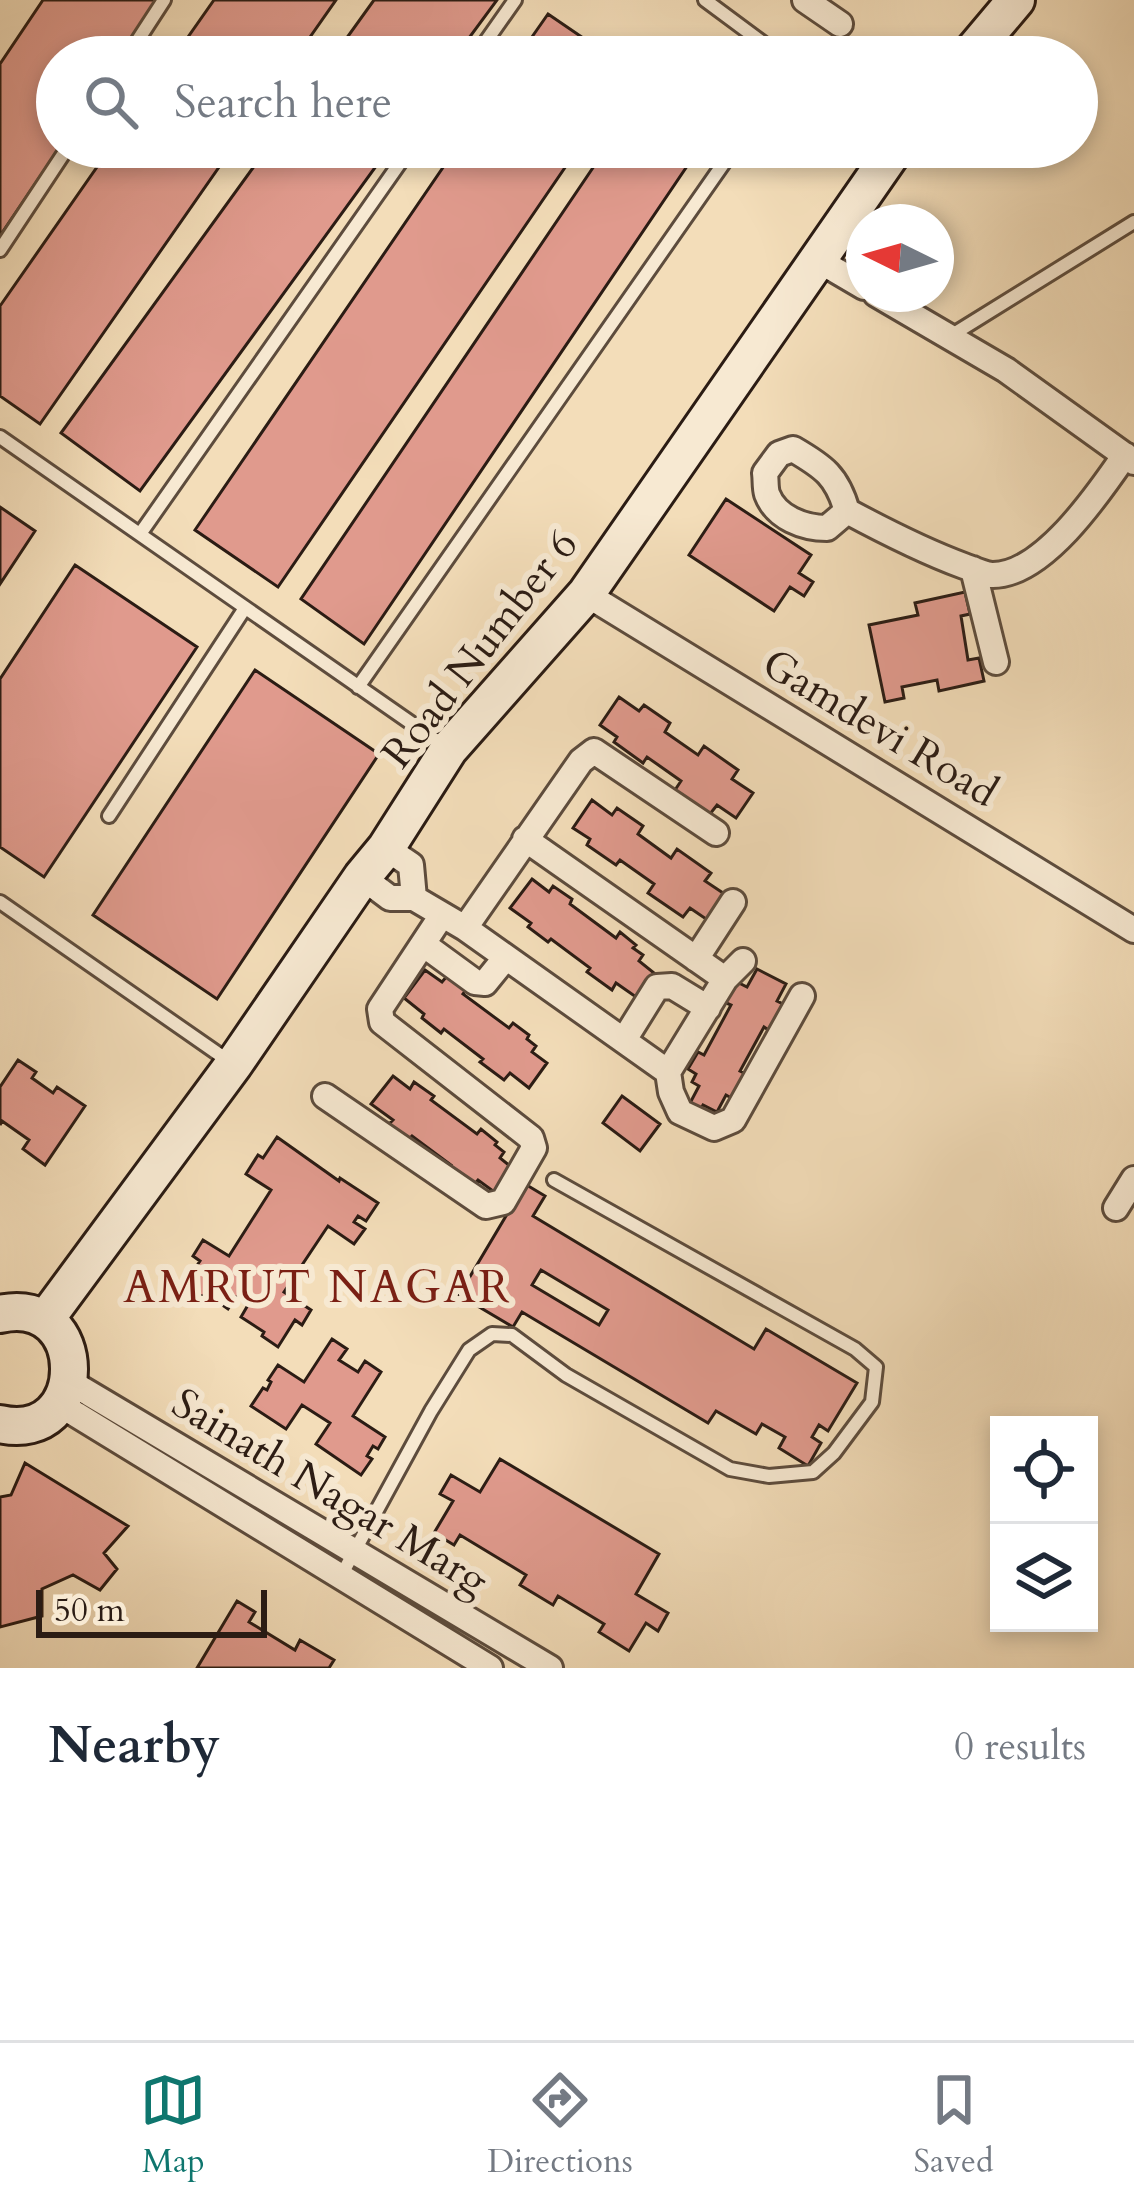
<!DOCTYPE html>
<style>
body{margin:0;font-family:Cardo,serif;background:#f6f6f7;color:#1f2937}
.controls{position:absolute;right:36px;bottom:36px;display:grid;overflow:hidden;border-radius:0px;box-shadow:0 6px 18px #0003}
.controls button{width:108px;height:108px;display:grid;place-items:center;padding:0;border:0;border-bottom:3px solid #e0e1e3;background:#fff;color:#1f2937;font:60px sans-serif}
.compass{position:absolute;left:846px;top:204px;width:108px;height:108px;border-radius:50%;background:#fff;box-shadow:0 6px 18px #0003;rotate:275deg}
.scale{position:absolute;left:36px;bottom:30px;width:231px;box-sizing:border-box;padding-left:12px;border:6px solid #2b1c14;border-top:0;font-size:33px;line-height:42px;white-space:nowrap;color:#2b1c14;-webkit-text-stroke:9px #f7e9d2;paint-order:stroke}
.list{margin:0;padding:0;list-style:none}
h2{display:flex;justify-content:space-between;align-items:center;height:156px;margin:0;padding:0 48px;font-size:51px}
h2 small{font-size:39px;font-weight:400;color:#747a83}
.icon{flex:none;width:66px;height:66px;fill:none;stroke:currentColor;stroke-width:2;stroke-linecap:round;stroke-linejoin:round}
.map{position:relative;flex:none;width:1134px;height:1668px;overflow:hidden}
.search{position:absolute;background:#fff;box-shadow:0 6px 18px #0003;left:36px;right:36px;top:36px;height:132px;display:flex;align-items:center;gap:30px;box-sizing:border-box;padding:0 42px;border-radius:66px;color:#747a83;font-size:45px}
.sheet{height:372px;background:#fff}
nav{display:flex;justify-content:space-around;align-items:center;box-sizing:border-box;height:168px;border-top:3px solid #e0e1e3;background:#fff;font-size:33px;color:#747a83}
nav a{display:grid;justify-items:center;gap:6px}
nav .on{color:#0f766e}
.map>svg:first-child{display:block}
.building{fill:#e09a8d;stroke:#2b1c14;stroke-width:3;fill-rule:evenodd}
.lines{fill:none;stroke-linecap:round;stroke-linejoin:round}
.lane-casing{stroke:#5d4c3d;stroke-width:18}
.street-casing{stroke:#5d4c3d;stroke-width:30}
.secondary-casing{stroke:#2b1c14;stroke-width:42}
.lane{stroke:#f7e9d2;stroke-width:12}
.street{stroke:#f7e9d2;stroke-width:24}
.secondary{stroke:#f7e9d2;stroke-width:36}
.labels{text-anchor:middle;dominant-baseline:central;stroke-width:12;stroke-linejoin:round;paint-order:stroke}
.street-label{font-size:42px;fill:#2b1c14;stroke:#f7e9d2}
.neighbourhood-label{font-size:45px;letter-spacing:3px;fill:#7a1f14;stroke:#f7e9d2}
</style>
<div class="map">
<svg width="1134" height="1668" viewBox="0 0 1134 1668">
<rect width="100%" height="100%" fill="#f3ddb9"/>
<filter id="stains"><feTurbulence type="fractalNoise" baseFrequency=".00167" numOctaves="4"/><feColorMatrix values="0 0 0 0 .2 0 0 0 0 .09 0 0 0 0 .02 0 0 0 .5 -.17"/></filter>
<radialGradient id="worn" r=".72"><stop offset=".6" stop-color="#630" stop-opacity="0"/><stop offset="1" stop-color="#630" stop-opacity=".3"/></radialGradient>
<path class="building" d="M 43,0 L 159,0 L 121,57 L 57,57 L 57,147 L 60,147 L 0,236 L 0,64 Z
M 214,0 L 336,0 L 296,57 L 174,57 Z
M 374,0 L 497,0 L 455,57 L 333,57 Z
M 548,14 L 611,57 L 518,57 Z
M 111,147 L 233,147 L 40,424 L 0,396 L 0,306 Z
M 268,147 L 390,147 L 140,491 L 61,433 Z
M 457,147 L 579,147 L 278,587 L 195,530 Z
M 607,147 L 700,147 L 364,644 L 301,599 Z
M 726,499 L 811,555 L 799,573 L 813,582 L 804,596 L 790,587 L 774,611 L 689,555 Z
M 0,507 L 35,531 L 0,584 Z
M 75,565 L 197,647 L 44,877 L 0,847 L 0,679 Z
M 965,592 L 970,614 L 961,616 L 968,660 L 979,658 L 984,681 L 939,691 L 937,680 L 902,687 L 904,698 L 885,702 L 869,625 L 918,615 L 915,603 Z
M 255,670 L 379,754 L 217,999 L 93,915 Z
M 619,697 L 639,711 L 644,705 L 670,723 L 665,732 L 698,755 L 704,746 L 738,770 L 732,779 L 753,793 L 736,818 L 717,805 L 710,814 L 675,790 L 681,781 L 647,757 L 643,763 L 614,742 L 617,737 L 600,725 Z
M 592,800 L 612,815 L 617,808 L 643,826 L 638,834 L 671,858 L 677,849 L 711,873 L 705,881 L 726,895 L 709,921 L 690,908 L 683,917 L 648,893 L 654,884 L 620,860 L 616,865 L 587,845 L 590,839 L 573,828 Z
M 532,879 L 549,892 L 553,886 L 572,899 L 570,904 L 616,938 L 620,932 L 636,945 L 633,948 L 643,955 L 639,961 L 654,973 L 636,997 L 616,983 L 612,990 L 587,972 L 590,968 L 551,939 L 548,942 L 528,927 L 531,923 L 510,908 Z
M 757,969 L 786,984 L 777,1001 L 785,1005 L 770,1031 L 764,1027 L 740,1071 L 748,1075 L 735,1100 L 726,1095 L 717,1112 L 703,1105 L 700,1110 L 689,1105 L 699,1086 L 692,1082 L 696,1074 L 688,1069 L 698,1052 L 704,1055 L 731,1005 L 724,1002 L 735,981 L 747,987 Z
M 425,970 L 442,982 L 447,976 L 466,990 L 463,994 L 509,1028 L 513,1023 L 529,1035 L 527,1039 L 536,1046 L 532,1052 L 547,1063 L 529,1088 L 510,1073 L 504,1080 L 480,1062 L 483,1059 L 444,1029 L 441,1033 L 422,1018 L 424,1014 L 404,998 Z
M 18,1060 L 36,1072 L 32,1078 L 53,1093 L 57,1087 L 85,1106 L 45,1165 L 23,1149 L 29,1140 L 2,1121 L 0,1125 L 0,1087 Z
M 393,1076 L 410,1089 L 414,1082 L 434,1096 L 431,1100 L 477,1134 L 481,1129 L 497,1142 L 495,1145 L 504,1152 L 500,1158 L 515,1170 L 497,1194 L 478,1180 L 473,1186 L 448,1169 L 451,1165 L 412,1136 L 409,1139 L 389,1124 L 393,1120 L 371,1104 Z
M 622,1096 L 660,1124 L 640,1151 L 603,1123 Z
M 277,1137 L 339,1181 L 340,1178 L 378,1203 L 366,1221 L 358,1216 L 354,1222 L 365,1229 L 354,1244 L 328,1226 L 284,1292 L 311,1310 L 302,1325 L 295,1320 L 278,1347 L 262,1336 L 264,1332 L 241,1317 L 248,1305 L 236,1297 L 228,1309 L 205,1293 L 203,1297 L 184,1285 L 200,1261 L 193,1256 L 203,1240 L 229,1256 L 271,1190 L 246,1174 L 258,1155 L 263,1158 Z
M 525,1184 L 545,1196 L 533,1216 L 754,1349 L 766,1329 L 857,1383 L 828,1431 L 819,1425 L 812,1437 L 821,1443 L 808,1466 L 779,1448 L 785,1437 L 762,1424 L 756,1434 L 716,1411 L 708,1423 L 522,1312 L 513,1327 L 459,1295 ZM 541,1270 L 608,1310 L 599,1325 L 532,1285 Z
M 332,1339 L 347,1349 L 339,1360 L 358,1372 L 365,1361 L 381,1372 L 353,1416 L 385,1437 L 378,1449 L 373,1446 L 367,1456 L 372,1459 L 361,1475 L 316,1444 L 330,1423 L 302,1405 L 286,1429 L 251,1406 L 263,1388 L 267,1390 L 271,1382 L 268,1380 L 278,1365 L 304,1382 Z
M 500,1459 L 659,1554 L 636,1594 L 668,1613 L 658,1631 L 646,1623 L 629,1651 L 599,1632 L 604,1624 L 558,1596 L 553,1605 L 520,1585 L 526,1575 L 460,1535 L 454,1545 L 434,1533 L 453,1501 L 440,1494 L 451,1475 L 480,1492 Z
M 25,1463 L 128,1526 L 104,1553 L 117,1569 L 100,1590 L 73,1575 L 42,1589 L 42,1616 L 0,1627 L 0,1497 L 11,1495 Z
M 237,1601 L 255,1612 L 249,1622 L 295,1650 L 300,1640 L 334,1660 L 329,1668 L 197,1668 Z"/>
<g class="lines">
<g class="lane-casing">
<path id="lane" d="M 705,0 L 782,57
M 127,57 L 164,0
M 475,57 L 515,0
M 0,250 L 68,147
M 952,335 L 1134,222
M 0,437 L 447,748
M 140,534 L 411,147
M 358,687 L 735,147
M 109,816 L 245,608
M 0,902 L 230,1062
M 341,1576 L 431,1411 L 469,1350 L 492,1334 L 512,1335 L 566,1375 L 730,1469 L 769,1476 L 813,1472 L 834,1453 L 872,1402 L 876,1367 L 855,1349 L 554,1180"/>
</g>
<g class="street-casing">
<path id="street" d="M 805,0 L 840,24
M 818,260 L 864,287
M 876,294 L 1006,370 L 1134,462
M 847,511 L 827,528 C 804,528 776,518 767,494 C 765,487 766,480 765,473 L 779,454 L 793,449 C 824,467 837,476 847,511 C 886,532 923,551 964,566 C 972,569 983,574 991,575 C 1042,577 1099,493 1125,455
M 973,569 L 996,662
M 586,594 L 1134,930
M 525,839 L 725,979
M 386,848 L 411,865 L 414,898
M 362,877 L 390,898 L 414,898 L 465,928 L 668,1072 L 671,1092 L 680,1112 L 714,1128 L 733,1120 L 802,996
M 465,928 L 581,761 L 594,751 L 716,833
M 423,944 L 475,982 L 485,983 L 506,957
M 696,959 L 733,902
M 624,1040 L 657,987 L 672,986 L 708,1008
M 668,1072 L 725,979 L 743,961
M 325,1096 L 486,1206 L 503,1202 L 534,1148 L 531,1138 L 382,1022 L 380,1009 L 442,915
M 1116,1208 L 1134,1179
M 70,1382 L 550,1668
M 59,1404 L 490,1668"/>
</g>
<g class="secondary-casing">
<path id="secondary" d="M 968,57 L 1016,0
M 0,1314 C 92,1293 92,1445 0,1424
M 45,1320 L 234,1064 L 362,877 L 386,848 L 449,749 L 586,594 L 896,147"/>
</g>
<use href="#lane" class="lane"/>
<use href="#street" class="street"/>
<use href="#secondary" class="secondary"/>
</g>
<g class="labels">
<g class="street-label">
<text transform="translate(480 649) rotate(-52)">Road Number 6</text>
<text transform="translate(880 728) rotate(31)">Gamdevi Road</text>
<text transform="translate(330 1492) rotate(31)">Sainath Nagar Marg</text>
</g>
<g class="neighbourhood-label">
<text x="318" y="1287">AMRUT NAGAR</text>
</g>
</g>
<rect width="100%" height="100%" filter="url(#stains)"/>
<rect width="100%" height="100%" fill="url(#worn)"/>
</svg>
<div class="controls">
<button><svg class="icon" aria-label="locate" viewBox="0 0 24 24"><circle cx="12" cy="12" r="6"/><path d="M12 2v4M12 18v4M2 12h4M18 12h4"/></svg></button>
<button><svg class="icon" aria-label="layers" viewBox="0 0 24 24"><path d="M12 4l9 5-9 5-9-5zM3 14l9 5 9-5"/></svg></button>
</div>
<svg class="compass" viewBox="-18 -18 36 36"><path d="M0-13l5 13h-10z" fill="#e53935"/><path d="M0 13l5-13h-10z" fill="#747a83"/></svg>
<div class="scale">50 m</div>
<div class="search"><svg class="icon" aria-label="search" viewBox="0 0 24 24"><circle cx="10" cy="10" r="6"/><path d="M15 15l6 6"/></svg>Search here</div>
</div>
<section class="sheet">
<h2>Nearby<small>0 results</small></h2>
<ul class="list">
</ul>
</section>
<nav>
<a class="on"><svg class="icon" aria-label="map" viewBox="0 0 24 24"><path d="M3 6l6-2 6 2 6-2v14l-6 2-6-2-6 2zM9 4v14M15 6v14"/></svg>Map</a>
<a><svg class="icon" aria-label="directions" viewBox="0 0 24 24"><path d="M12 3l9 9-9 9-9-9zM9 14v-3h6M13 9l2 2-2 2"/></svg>Directions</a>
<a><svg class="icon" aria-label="saved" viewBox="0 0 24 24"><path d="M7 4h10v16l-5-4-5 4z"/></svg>Saved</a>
</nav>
